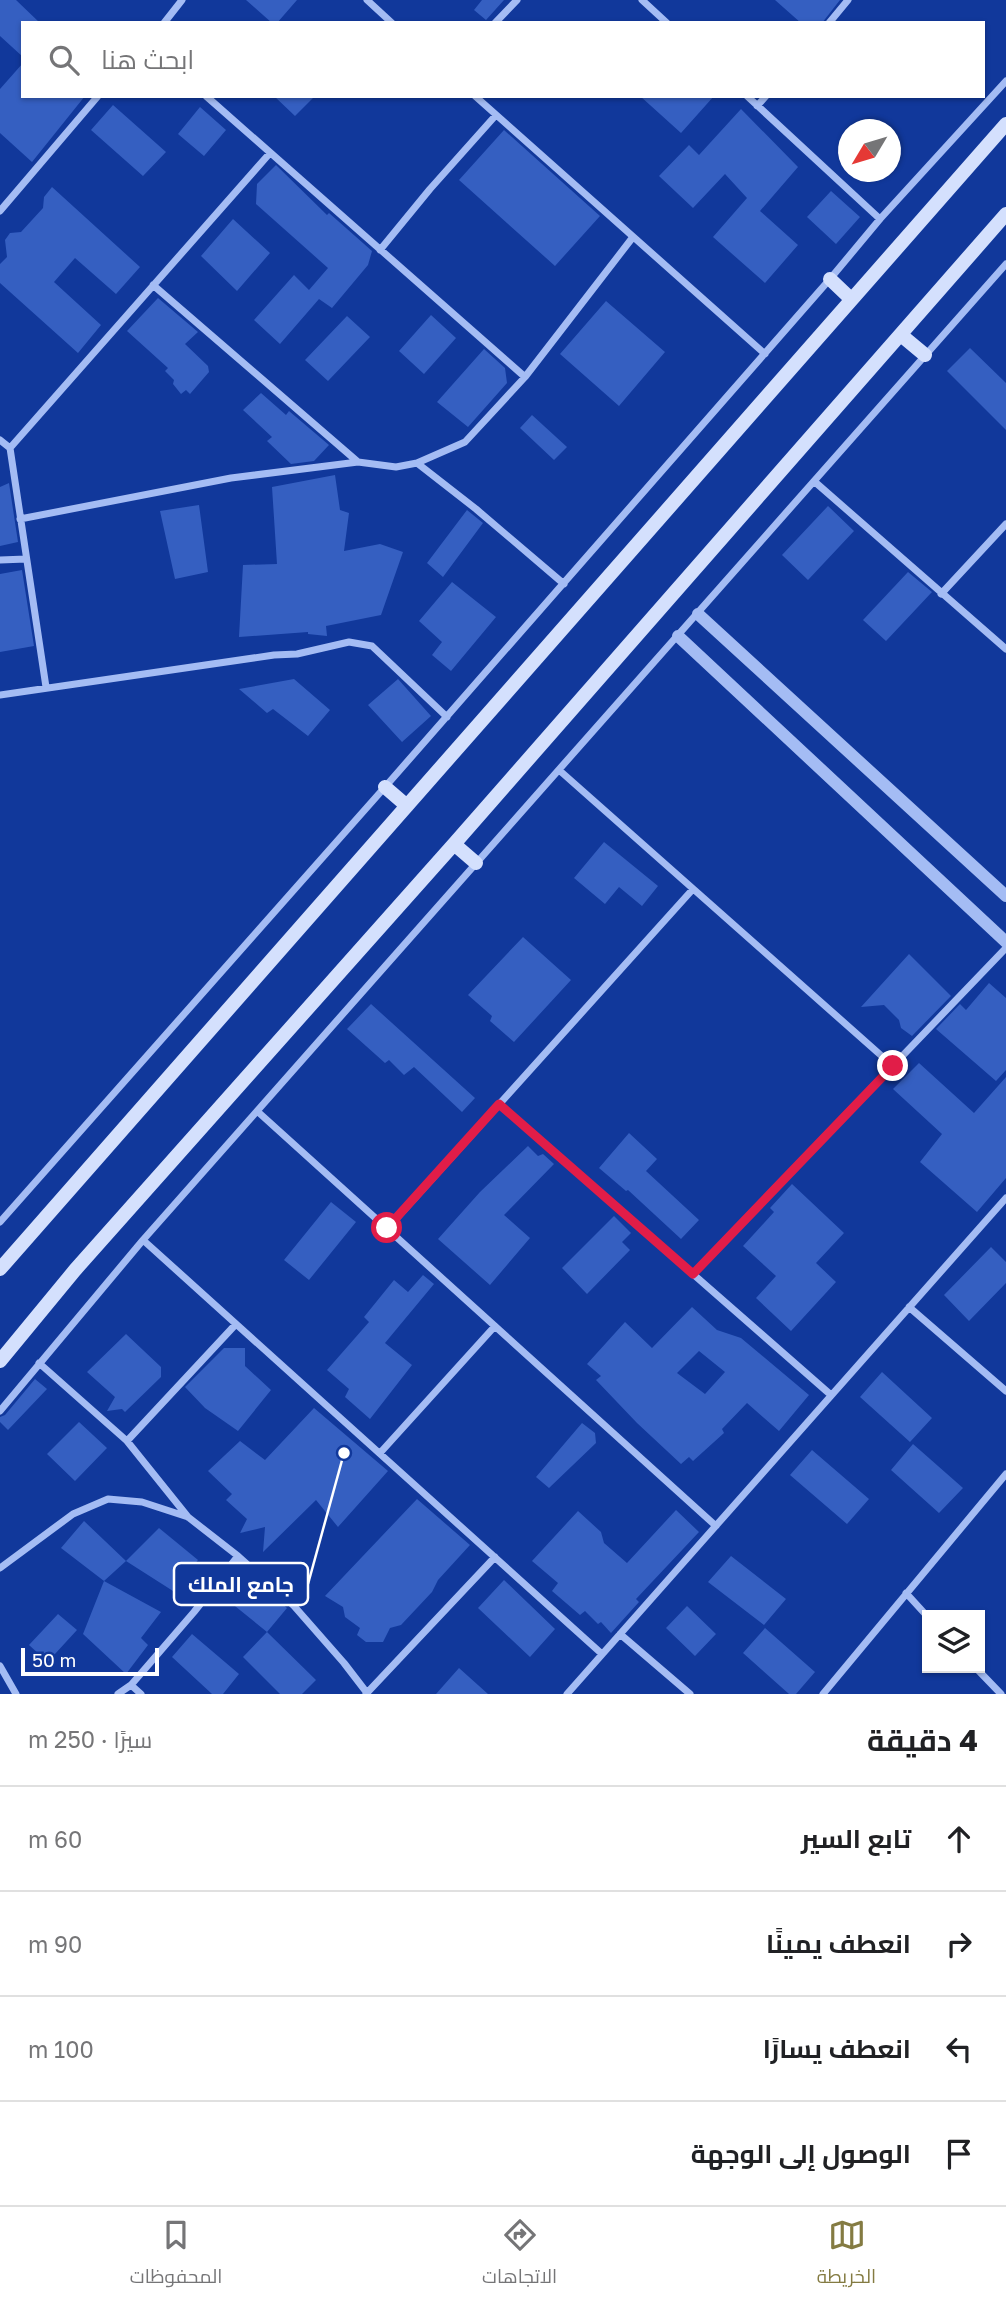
<!DOCTYPE html>
<html lang="ar">
<meta charset="utf-8">
<style>
body{margin:0;font-family:"Golos Text",Cairo,sans-serif;background:#f2f2f2;color:#202124;direction:rtl}
.controls{position:absolute;right:21px;bottom:21px;display:grid;overflow:hidden;border-radius:0px;box-shadow:0 2px 5px #0004}
.controls button{width:63px;height:63px;display:grid;place-items:center;padding:0;border:0;border-bottom:2px solid #e0e0e0;background:#fff;color:#202124;font:35px sans-serif}
.compass{position:absolute;left:838px;top:119px;width:63px;height:63px;border-radius:50%;background:#fff;box-shadow:0 2px 5px #0004;rotate:232deg}
.scale{position:absolute;left:21px;bottom:18px;width:138px;box-sizing:border-box;padding-left:7px;border:4px solid #fff;border-top:0;font-size:19px;line-height:24px;white-space:nowrap;color:#fff;-webkit-text-stroke:5px #11389b;paint-order:stroke}
.stop{position:absolute;width:21px;height:21px;margin:-16px;border:5px solid #e11d48;border-radius:50%;background:#fff}
.stop.end{background:#e11d48;border-color:#fff;box-shadow:0 2px 7px #0008}
.list{margin:0;padding:0;list-style:none}
h2{display:flex;justify-content:space-between;align-items:center;height:91px;margin:0;padding:0 28px;font-size:30px}
h2 small{font-size:23px;font-weight:400;color:#757577}
.list li{display:grid;grid-template-columns:46px 1fr auto;gap:21px;align-items:center;box-sizing:border-box;height:105px;padding:0 28px;border-top:2px solid #e0e0e0}
.list b{display:block;font-size:26px;white-space:nowrap}
.list em{font-size:23px;font-style:normal;color:#757577}
.icon{flex:none;width:38px;height:38px;fill:none;stroke:currentColor;stroke-width:2;stroke-linecap:round;stroke-linejoin:round}
.map{position:relative;flex:none;width:1006px;height:1694px;overflow:hidden;direction:ltr}
.search{position:absolute;background:#fff;box-shadow:0 2px 5px #0004;left:21px;right:21px;top:21px;height:77px;display:flex;align-items:center;gap:18px;box-sizing:border-box;padding:0 24px;border-radius:0px;color:#757577;font-size:26px}
.sheet{height:511px;background:#fff}
nav{display:flex;justify-content:space-around;align-items:center;box-sizing:border-box;height:98px;border-top:2px solid #e0e0e0;background:#fff;font-size:19px;color:#757577}
nav a{display:grid;justify-items:center;gap:4px}
nav .on{color:#847b42}
.map>svg:first-child{display:block}
.building{fill:#355fc1;fill-rule:evenodd}
.lines{fill:none;stroke-linecap:round;stroke-linejoin:round}
.minor{stroke:#a4bcf4;stroke-width:7}
.tertiary{stroke:#a4bcf4;stroke-width:12}
.secondary{stroke:#d4e0fd;stroke-width:14}
.route{stroke:#e11d48;stroke-width:9}
.leader{fill:none;stroke:#fff;stroke-width:2.5}
.callout-dot{fill:#fff;stroke:#11389b;stroke-width:2.5}
.callout{fill:#11389b;stroke:#fff;stroke-width:2.5}
.callout-label{font-size:21px;text-anchor:middle;font-weight:bold;fill:#fff}
</style>
<div class="map">
<svg width="1006" height="1694" viewBox="0 0 1006 1694">
<rect width="100%" height="100%" fill="#11389b"/>
<path class="building" d="M 0,0 L 16,0 L 40,23 L 23,23 L 23,57 L 0,36 Z
M 246,0 L 297,0 L 277,23 L 272,23 Z
M 482,0 L 504,0 L 486,20 L 474,10 Z
M 775,0 L 840,0 L 822,23 L 801,23 Z
M 23,63 L 23,96 L 85,96 L 32,162 L 0,133 L 0,89 Z
M 274,96 L 315,96 L 295,116 Z
M 640,96 L 714,96 L 681,133 Z
M 113,105 L 166,152 L 143,176 L 91,130 Z
M 200,107 L 226,130 L 204,156 L 178,134 Z
M 741,109 L 798,167 L 760,211 L 798,245 L 765,283 L 713,237 L 747,198 L 725,174 L 693,208 L 659,176 L 689,145 L 699,155 Z
M 504,130 L 600,216 L 555,266 L 459,180 Z
M 276,165 L 327,215 L 329,213 L 372,251 L 368,265 L 332,308 L 319,299 L 280,344 L 254,320 L 294,275 L 309,290 L 328,268 L 256,204 L 257,184 Z
M 52,187 L 140,267 L 116,294 L 75,258 L 54,282 L 101,325 L 78,353 L 0,283 L 0,264 L 7,257 L 5,240 L 10,233 L 21,232 L 43,208 L 44,197 Z
M 831,191 L 860,217 L 836,244 L 807,217 Z
M 233,219 L 270,253 L 237,291 L 201,256 Z
M 158,298 L 198,332 L 185,344 L 208,366 L 209,372 L 190,394 L 186,390 L 181,394 L 173,384 L 174,380 L 165,371 L 168,368 L 127,331 Z
M 606,301 L 665,352 L 619,406 L 560,354 Z
M 431,315 L 456,338 L 424,374 L 399,351 Z
M 347,316 L 370,337 L 328,381 L 305,360 Z
M 970,348 L 1006,383 L 1006,430 L 947,371 Z
M 484,349 L 505,368 L 507,383 L 468,427 L 437,402 Z
M 261,393 L 286,415 L 289,411 L 329,445 L 314,461 L 291,464 L 267,441 L 272,437 L 243,410 Z
M 532,415 L 567,447 L 554,460 L 520,428 Z
M 335,475 L 340,510 L 349,513 L 344,551 L 380,544 L 403,552 L 381,615 L 326,626 L 327,636 L 308,634 L 308,632 L 239,637 L 243,565 L 277,564 L 272,487 Z
M 9,483 L 18,542 L 0,546 L 0,487 Z
M 199,505 L 208,572 L 175,579 L 160,511 Z
M 828,506 L 854,531 L 808,580 L 782,555 Z
M 467,510 L 483,523 L 443,577 L 427,563 Z
M 22,570 L 34,646 L 0,652 L 0,574 Z
M 908,572 L 932,592 L 886,641 L 863,620 Z
M 452,582 L 496,617 L 451,671 L 432,655 L 442,642 L 419,621 Z
M 294,679 L 330,710 L 308,736 L 273,709 L 267,713 L 239,689 Z
M 398,679 L 431,716 L 402,742 L 368,705 Z
M 604,842 L 658,886 L 642,906 L 619,887 L 605,904 L 574,878 Z
M 523,937 L 571,980 L 514,1042 L 490,1021 L 492,1016 L 468,995 Z
M 909,954 L 951,996 L 912,1036 L 901,1028 L 899,1020 L 884,1005 L 861,1007 Z
M 989,983 L 1006,998 L 1006,1070 L 996,1081 L 936,1029 L 960,1004 L 966,1010 Z
M 371,1004 L 475,1098 L 462,1112 L 414,1067 L 404,1075 L 389,1060 L 385,1063 L 347,1029 Z
M 919,1063 L 974,1113 L 1006,1077 L 1006,1178 L 977,1212 L 920,1162 L 942,1134 L 893,1089 Z
M 629,1133 L 657,1159 L 646,1171 L 699,1220 L 681,1239 L 628,1190 L 626,1191 L 599,1168 Z
M 528,1146 L 538,1156 L 543,1154 L 554,1164 L 504,1215 L 530,1238 L 490,1285 L 438,1239 L 480,1192 Z
M 792,1184 L 844,1233 L 816,1263 L 836,1282 L 791,1331 L 756,1298 L 776,1276 L 743,1246 L 774,1212 L 770,1208 Z
M 331,1202 L 356,1222 L 309,1280 L 284,1260 Z
M 614,1216 L 631,1233 L 622,1242 L 630,1250 L 587,1294 L 562,1268 Z
M 991,1247 L 1006,1262 L 1006,1283 L 969,1321 L 944,1295 Z
M 423,1275 L 434,1284 L 385,1343 L 412,1365 L 370,1419 L 345,1397 L 349,1389 L 327,1370 L 369,1322 L 364,1317 L 394,1280 L 408,1292 Z
M 692,1307 L 717,1330 L 741,1338 L 809,1395 L 779,1431 L 747,1403 L 722,1429 L 724,1433 L 693,1461 L 689,1457 L 681,1464 L 637,1423 L 596,1380 L 601,1376 L 587,1364 L 625,1322 L 652,1348 ZM 699,1351 L 725,1372 L 705,1394 L 677,1373 Z
M 126,1334 L 161,1367 L 161,1377 L 125,1412 L 122,1409 L 107,1411 L 115,1397 L 87,1372 Z
M 224,1348 L 245,1348 L 245,1366 L 271,1390 L 238,1431 L 205,1408 L 185,1387 Z
M 882,1372 L 932,1418 L 910,1442 L 860,1397 Z
M 35,1379 L 47,1389 L 8,1430 L 0,1422 L 0,1417 L 5,1415 Z
M 314,1408 L 388,1471 L 338,1527 L 316,1500 L 263,1552 L 265,1527 L 240,1533 L 247,1519 L 226,1500 L 232,1494 L 208,1471 L 240,1441 L 265,1460 Z
M 79,1422 L 107,1448 L 75,1481 L 47,1454 Z
M 582,1423 L 595,1433 L 596,1443 L 549,1488 L 536,1477 Z
M 913,1444 L 963,1488 L 939,1513 L 891,1470 Z
M 812,1450 L 869,1499 L 847,1524 L 790,1475 Z
M 417,1499 L 470,1545 L 438,1580 L 432,1592 L 401,1625 L 390,1628 L 383,1642 L 366,1642 L 357,1635 L 360,1628 L 345,1617 L 343,1607 L 325,1596 Z
M 676,1510 L 699,1532 L 636,1599 L 639,1602 L 611,1633 L 601,1622 L 598,1624 L 585,1611 L 580,1615 L 552,1591 L 558,1583 L 532,1561 L 578,1511 L 601,1532 L 604,1543 L 627,1563 Z
M 84,1521 L 126,1561 L 104,1581 L 61,1548 Z
M 159,1528 L 198,1560 L 173,1591 L 126,1561 Z
M 731,1556 L 786,1599 L 764,1625 L 708,1582 Z
M 246,1572 L 287,1608 L 267,1632 L 225,1598 Z
M 504,1580 L 555,1629 L 530,1657 L 478,1608 Z
M 104,1581 L 161,1612 L 141,1638 L 148,1645 L 126,1674 L 83,1634 Z
M 687,1606 L 716,1634 L 695,1656 L 666,1628 Z
M 58,1614 L 77,1630 L 43,1667 L 40,1655 L 29,1645 Z
M 765,1628 L 815,1672 L 796,1694 L 789,1694 L 743,1653 Z
M 267,1632 L 316,1680 L 302,1694 L 280,1694 L 243,1657 Z
M 192,1634 L 239,1674 L 223,1694 L 212,1694 L 172,1657 Z
M 459,1668 L 488,1694 L 436,1694 Z"/>
<g class="lines">
<path class="minor" d="M 367,0 L 392,23
M 642,0 L 667,23
M 164,23 L 182,0
M 495,23 L 517,0
M 829,23 L 848,0
M 206,96 L 525,377
M 475,96 L 765,354
M 747,96 L 880,219
M 757,106 L 766,96
M 0,211 L 98,96
M 380,250 L 430,189 L 496,115
M 153,285 L 358,462
M 0,440 L 10,448 L 46,687
M 10,448 L 270,153
M 417,463 L 476,509 L 564,584
M 815,482 L 1006,649
M 20,519 L 231,478 L 358,462 L 396,467 L 417,463 L 465,442 L 525,377 L 633,237
M 0,560 L 26,559
M 941,594 L 1006,524
M 0,695 L 274,655 L 297,654 L 349,642 L 372,646 L 447,717
M 559,770 L 893,1066
M 499,1104 L 831,1395
M 257,1111 L 716,1526
M 0,1222 L 385,787 L 830,279 L 880,219 L 1006,81
M 387,1229 L 693,889
M 143,1240 L 602,1654
M 693,1274 L 1006,948
M 909,1307 L 1006,1391
M 39,1363 L 127,1441
M 0,1411 L 143,1240 L 1006,264
M 380,1453 L 495,1326
M 188,1517 L 127,1441 L 236,1324
M 0,1568 L 73,1514 L 108,1499 L 142,1502 L 188,1517 L 238,1556 L 294,1606 L 344,1663 L 367,1693
M 906,1593 L 927,1616
M 620,1634 L 690,1694
M 0,1666 L 16,1694
M 976,1668 L 1001,1694
M 131,1685 L 141,1694
M 118,1694 L 131,1685 L 194,1612 L 238,1556
M 366,1694 L 495,1557
M 567,1694 L 1006,1198
M 823,1694 L 1006,1474"/>
<path class="tertiary" d="M 698,614 L 1006,896
M 678,636 L 1006,942"/>
<path class="secondary" d="M 830,279 L 851,299
M 901,335 L 925,355
M 385,787 L 407,806
M 454,844 L 476,863
M 0,1269 L 1006,124
M 0,1361 L 75,1270 L 454,844 L 1006,214"/>
</g>
<g class="lines">
<path class="route" d="M 387,1228 L 499,1104 L 693,1274 L 893,1066"/>
</g>
<path class="leader" d="M344 1453L308 1584"/>
<circle class="callout-dot" cx="344" cy="1453" r="7"/>
<rect class="callout" x="174" y="1563" width="134" height="42" rx="7"/>
<g class="callout-label">
<text x="241" y="1592">جامع الملك</text>
</g>
</svg>
<div class="controls">
<button><svg class="icon" aria-label="layers" viewBox="0 0 24 24"><path d="M12 4l9 5-9 5-9-5zM3 14l9 5 9-5"/></svg></button>
</div>
<svg class="compass" viewBox="-18 -18 36 36"><path d="M0-13l5 13h-10z" fill="#e53935"/><path d="M0 13l5-13h-10z" fill="#757577"/></svg>
<div class="scale">50 m</div>
<div class="stop" style="left:387px;top:1228px"></div>
<div class="stop end" style="left:893px;top:1066px"></div>
<div class="search"><svg class="icon" aria-label="search" viewBox="0 0 24 24"><circle cx="10" cy="10" r="6"/><path d="M15 15l6 6"/></svg>ابحث هنا</div>
</div>
<section class="sheet">
<h2>4 دقيقة<small>سيرًا · 250 m</small></h2>
<ul class="list">
<li><svg class="icon" aria-label="ahead" viewBox="0 0 24 24"><path d="M12 20V5M6 11l6-6 6 6"/></svg><div><b>تابع السير</b></div><em>60 m</em></li>
<li><svg class="icon" aria-label="right" viewBox="0 0 24 24"><path d="M7 20v-9h11M14 6l5 5-5 5"/></svg><div><b>انعطف يمينًا</b></div><em>90 m</em></li>
<li><svg class="icon" aria-label="left" viewBox="0 0 24 24"><path d="M17 20v-9H6M10 6l-5 5 5 5"/></svg><div><b>انعطف يسارًا</b></div><em>100 m</em></li>
<li><svg class="icon" aria-label="arrive" viewBox="0 0 24 24"><path d="M6 21V4h12l-3 4 3 4H6"/></svg><div><b>الوصول إلى الوجهة</b></div></li>
</ul>
</section>
<nav>
<a class="on"><svg class="icon" aria-label="map" viewBox="0 0 24 24"><path d="M3 6l6-2 6 2 6-2v14l-6 2-6-2-6 2zM9 4v14M15 6v14"/></svg>الخريطة</a>
<a><svg class="icon" aria-label="directions" viewBox="0 0 24 24"><path d="M12 3l9 9-9 9-9-9zM9 14v-3h6M13 9l2 2-2 2"/></svg>الاتجاهات</a>
<a><svg class="icon" aria-label="saved" viewBox="0 0 24 24"><path d="M7 4h10v16l-5-4-5 4z"/></svg>المحفوظات</a>
</nav>
